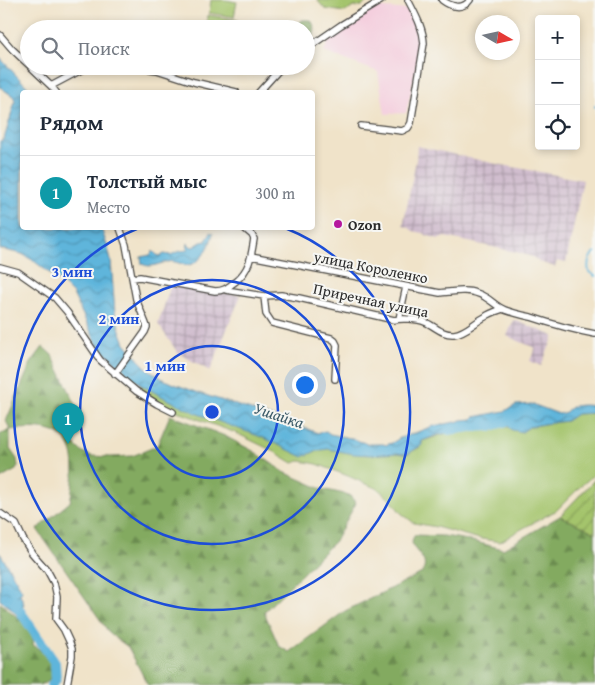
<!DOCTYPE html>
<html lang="ru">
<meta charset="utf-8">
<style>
body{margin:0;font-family:"Gentium Book Plus",serif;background:#f6f6f7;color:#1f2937}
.controls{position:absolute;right:15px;top:15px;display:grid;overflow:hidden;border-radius:5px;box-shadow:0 2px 8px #0003}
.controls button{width:45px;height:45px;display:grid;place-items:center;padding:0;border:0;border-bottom:1px solid #e0e1e3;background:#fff;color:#1f2937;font:25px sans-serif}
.compass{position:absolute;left:475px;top:15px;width:45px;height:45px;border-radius:50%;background:#fff;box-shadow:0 2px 8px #0003;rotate:99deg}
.you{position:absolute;left:304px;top:384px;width:18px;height:18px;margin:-12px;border:4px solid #fff;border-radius:50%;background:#1a73e8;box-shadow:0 0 0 8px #1a73e833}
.badge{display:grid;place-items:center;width:32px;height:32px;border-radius:50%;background:#b5179e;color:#fff;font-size:16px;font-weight:700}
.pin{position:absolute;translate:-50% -41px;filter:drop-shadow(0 1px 2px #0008)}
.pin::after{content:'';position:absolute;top:26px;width:18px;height:15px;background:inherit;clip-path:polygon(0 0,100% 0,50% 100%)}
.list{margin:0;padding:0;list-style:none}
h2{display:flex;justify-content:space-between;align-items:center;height:65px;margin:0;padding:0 20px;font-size:21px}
h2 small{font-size:16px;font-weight:400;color:#747a83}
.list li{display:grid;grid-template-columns:32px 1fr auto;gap:15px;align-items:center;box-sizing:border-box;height:75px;padding:0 20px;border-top:1px solid #e0e1e3}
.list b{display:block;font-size:19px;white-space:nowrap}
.list p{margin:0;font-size:16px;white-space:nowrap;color:#747a83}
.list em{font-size:16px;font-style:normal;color:#747a83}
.icon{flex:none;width:28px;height:28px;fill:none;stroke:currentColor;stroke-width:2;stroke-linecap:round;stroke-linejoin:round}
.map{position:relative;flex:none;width:595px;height:685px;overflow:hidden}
.search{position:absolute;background:#fff;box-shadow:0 2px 8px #0003;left:20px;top:20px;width:295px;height:55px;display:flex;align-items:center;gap:12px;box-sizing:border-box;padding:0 18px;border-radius:28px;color:#747a83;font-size:19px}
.panel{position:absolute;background:#fff;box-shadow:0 2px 8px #0003;left:20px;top:90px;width:295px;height:140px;border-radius:5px}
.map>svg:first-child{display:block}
.built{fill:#f4cfde}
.industrial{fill:url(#industrial-grid)}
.grass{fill:#a4c46c;stroke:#68784c}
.forest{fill:url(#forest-firs);stroke:#576a46}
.park{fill:url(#park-tufts);stroke:#68784c}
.garden{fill:url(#garden-furrows);stroke:#68784c}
.water{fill:url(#water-waves);stroke:#447083}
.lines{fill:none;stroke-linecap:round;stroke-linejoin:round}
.stream{stroke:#5eb5db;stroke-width:2}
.river{stroke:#5eb5db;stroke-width:10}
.street-casing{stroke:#494743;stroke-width:8}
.street{stroke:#fff;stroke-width:5.5}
.ring{fill:none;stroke:#1d4ed8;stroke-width:2.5}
.poi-dot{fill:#b5179e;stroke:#f6f6f2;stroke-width:2}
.labels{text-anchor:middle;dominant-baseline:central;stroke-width:4;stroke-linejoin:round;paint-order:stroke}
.poi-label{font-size:15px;font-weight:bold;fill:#2b2b2b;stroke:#f6f6f2;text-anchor:start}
.street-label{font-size:15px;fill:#2b2b2b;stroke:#f6f6f2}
.water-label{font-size:16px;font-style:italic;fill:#3d5b69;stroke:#f6f6f2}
.centre{fill:#1d4ed8;stroke:#f6f6f2;stroke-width:2.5}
.ring-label{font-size:15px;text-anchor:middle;font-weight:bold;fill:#1d4ed8;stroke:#f6f6f2;stroke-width:4;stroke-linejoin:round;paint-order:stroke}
</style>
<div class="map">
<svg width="595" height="685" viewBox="0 0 595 685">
<defs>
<pattern id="industrial-grid" width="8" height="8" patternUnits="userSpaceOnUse" patternTransform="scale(1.25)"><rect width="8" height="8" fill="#d0bdce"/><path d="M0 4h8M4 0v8" fill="none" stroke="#a99aa7"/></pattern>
<pattern id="forest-firs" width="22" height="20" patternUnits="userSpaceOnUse" patternTransform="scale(1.25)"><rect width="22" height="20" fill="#83aa60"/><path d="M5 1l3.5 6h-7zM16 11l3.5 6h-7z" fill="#6b8b4f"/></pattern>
<pattern id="park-tufts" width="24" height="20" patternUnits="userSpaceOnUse" patternTransform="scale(1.25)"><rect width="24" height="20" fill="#a4c46c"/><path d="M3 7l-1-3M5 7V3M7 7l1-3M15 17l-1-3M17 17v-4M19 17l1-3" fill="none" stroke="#869f59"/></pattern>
<pattern id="garden-furrows" width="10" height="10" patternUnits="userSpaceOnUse" patternTransform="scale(1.25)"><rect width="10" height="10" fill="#a4c46c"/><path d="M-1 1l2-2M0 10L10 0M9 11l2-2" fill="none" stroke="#869f59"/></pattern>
<pattern id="water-waves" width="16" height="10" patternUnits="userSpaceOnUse" patternTransform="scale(1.25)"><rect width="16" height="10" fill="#5eb5db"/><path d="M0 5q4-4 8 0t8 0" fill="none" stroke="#4e93b2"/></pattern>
</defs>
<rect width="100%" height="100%" fill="#f6f6f2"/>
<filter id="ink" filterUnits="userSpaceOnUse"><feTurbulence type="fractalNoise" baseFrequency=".02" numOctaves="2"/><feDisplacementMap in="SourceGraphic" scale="10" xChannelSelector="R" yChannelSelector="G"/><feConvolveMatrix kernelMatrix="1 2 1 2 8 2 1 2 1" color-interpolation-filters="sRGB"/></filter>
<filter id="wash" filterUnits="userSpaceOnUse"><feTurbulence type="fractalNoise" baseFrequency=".0096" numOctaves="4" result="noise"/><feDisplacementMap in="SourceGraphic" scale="20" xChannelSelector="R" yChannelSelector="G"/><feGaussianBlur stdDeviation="1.12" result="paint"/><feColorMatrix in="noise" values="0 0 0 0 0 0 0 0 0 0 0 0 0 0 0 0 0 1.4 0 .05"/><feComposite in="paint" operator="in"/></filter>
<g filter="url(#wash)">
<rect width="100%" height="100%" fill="#f0e3c9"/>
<path class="built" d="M 375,7 L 408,10 L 417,31 L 419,58 L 406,113 L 385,114 L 378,72 L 324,52 L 332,34 Z"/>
<path class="industrial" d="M 417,146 L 497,164 L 583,180 L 566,263 L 557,261 L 555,267 L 539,262 L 533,257 L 516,252 L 445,237 L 439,239 L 428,236 L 423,233 L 413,231 L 408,227 L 403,226 L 416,160 Z
M 171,285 L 241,295 L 210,371 L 178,353 L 158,324 Z
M 514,320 L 554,336 L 541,366 L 530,361 L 535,348 L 507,336 Z"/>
<path class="grass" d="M 211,0 L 226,0 L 237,2 L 234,17 L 209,13 Z
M 317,0 L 370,0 L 362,6 L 354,7 L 345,12 L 325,9 Z
M 143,383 L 316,448 L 328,448 L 369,454 L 397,453 L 404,454 L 409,453 L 420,447 L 422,441 C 436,437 449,432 462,427 L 465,428 L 467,426 L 495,422 L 522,432 L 529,427 L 543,424 L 566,421 L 575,414 L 595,413 L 595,474 L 583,484 L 557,510 L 518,531 L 500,542 L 476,538 L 436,527 L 414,523 L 401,513 L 391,500 L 378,489 L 348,476 L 317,464 L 300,461 L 293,463 L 275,452 L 236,433 L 184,414 L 167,406 L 138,389 Z"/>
<path class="forest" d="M 303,20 L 311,20 L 315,28 L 313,40 L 310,41 L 306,40 L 306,29 L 294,29 L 292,26 Z
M 43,347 L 52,355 L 76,405 L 81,419 L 72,442 L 81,451 L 92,456 L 111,457 L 132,456 L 157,446 L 170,415 L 225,436 L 255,452 L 284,472 L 322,489 L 349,495 L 356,503 L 335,541 L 264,612 L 279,646 L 289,652 L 345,611 L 422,573 C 433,555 403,550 415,535 L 444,536 L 468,540 L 503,549 L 560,516 L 584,527 L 595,533 L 595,685 L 148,685 L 128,647 L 110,634 L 37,529 L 70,502 C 80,447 73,422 10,430 L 10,449 L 17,459 L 18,466 L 16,470 L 0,479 L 0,434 L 10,429 L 6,421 L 31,363 Z
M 0,603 C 5,606 8,609 12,613 C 15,616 20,617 22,620 C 28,625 35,638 33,645 C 38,648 42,651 45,656 C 54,667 57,675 44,684 L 42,683 L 41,685 L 0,685 Z"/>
<path class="park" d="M 208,15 L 238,20 L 236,29 L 205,29 Z"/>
<path class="garden" d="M 595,479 L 595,533 L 584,527 L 560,516 Z"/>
<path class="water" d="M 0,58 L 32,92 L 22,92 L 22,228 L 101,228 L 108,248 L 111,261 L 115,313 L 120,330 L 125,343 L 139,360 L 148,369 L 163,379 L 177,385 L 202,394 L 294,424 L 318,433 L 320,432 L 326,431 L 330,434 L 350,438 L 368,444 L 384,444 L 385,445 L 392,443 L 400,438 L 407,436 L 433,426 L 456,422 L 462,420 L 473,419 L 474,417 L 505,411 L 516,405 L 532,404 L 559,414 L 566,412 C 572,403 585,405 595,406 L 595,413 L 576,414 L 566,421 L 543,424 L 529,427 L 522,432 L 512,430 C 502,419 493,423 481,425 C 475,426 470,425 465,428 L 462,427 C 455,433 446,433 438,435 C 433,436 428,439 422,441 L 422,445 L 409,453 L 404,454 L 397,453 L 370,455 L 354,454 L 328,449 L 316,451 L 303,457 L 264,438 L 198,414 L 165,398 L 141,385 L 98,347 L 73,294 L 62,283 L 34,261 L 22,254 L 0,249 L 0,141 L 4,139 L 15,102 L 14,97 L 0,87 Z
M 211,232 L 213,233 C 211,245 201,264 188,265 C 181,265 175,260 168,262 C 159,263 151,269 142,264 L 141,257 L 150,255 L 153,251 L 157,255 L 161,256 L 164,254 C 175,256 172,253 180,251 C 183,250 185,251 187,250 L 188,243 L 190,246 L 193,247 L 201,242 L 206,241 Z
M 0,553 L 22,590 L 20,594 L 24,604 L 16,614 L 7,605 L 0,600 Z"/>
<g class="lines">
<path class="stream" d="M 595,106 L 595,107
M 595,252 C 589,257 587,264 589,272 L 595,276"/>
<path class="river" d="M 449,430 L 470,427 L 491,426 L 510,420
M 12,598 L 20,611 L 55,663 L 56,679 L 52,685"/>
</g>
</g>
<g filter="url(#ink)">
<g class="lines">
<g class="street-casing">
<path id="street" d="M 442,0 C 451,7 463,10 470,0
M 0,35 L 12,49 L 29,65
M 306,49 L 341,25 L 382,0
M 30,66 L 51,86 L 56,92
M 129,66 L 157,70 L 194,82 L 236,92
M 51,86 L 83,69 L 95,66
M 259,92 L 278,71 L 284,66
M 361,126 L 402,131 L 408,128 L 411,123 L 424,43 C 423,27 415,14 408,0
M 251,256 L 440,293 C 455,291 471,288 485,297 C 492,301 497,307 505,310 C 513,313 522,315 531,317 C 552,324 573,330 595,334
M 0,267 L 18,272 L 55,298 L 67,312 L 100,360 L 136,391 L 157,404 L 173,412
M 132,278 L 140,277 L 215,291 C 225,291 228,287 236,281 C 250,269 251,257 254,239 L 252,235 L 244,228
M 226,290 L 264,296 L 281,295 L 299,298 L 394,320 C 401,318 418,319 425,322 C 435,326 442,335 454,334 C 465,333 475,322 485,317 C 490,313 497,311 503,309
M 264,296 L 266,314 L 272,323 L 331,338 L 335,341 L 337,345 L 335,379
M 399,319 L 406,287
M 115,374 L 145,332 L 147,327 L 146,324 L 136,299 L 126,245 L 120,228
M 0,513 L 16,524 L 23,539 L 32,553 L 47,570 L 54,583 L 57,597 L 56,619 L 64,630 L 70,643 L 72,649 L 72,656 L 67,685"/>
</g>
<use href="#street" class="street"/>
</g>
</g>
<g class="ring">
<circle cx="212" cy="412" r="66"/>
<circle cx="212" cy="412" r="132"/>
<path d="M285 228A198 198 0 1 1 139 228"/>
</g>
<circle class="poi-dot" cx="338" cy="224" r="5"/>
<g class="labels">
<g class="poi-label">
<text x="348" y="224">Ozon</text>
</g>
<g class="street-label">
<text transform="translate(371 267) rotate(11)">улица Короленко</text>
<text transform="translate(371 300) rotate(12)">Приречная улица</text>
</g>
<g class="water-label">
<text transform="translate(279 415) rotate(18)">Ушайка</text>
</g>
</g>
<circle cx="212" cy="412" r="8" class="centre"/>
<g class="ring-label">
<text x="72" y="277">3 мин</text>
<text x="119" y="324">2 мин</text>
<text x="165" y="371">1 мин</text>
</g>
</svg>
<div class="controls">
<button>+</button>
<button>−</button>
<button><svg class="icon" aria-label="locate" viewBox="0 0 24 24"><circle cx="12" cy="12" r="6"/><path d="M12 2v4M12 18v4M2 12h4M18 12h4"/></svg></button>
</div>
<svg class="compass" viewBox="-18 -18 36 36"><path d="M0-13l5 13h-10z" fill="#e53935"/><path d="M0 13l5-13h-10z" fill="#747a83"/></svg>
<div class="you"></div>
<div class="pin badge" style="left:68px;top:444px;background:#0f9aa8">1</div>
<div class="search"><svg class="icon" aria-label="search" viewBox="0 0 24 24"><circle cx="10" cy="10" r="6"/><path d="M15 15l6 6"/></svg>Поиск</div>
<section class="panel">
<h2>Рядом<small></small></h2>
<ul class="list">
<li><span class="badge" style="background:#0f9aa8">1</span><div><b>Толстый мыс</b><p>Место</p></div><em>300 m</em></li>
</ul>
</section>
</div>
